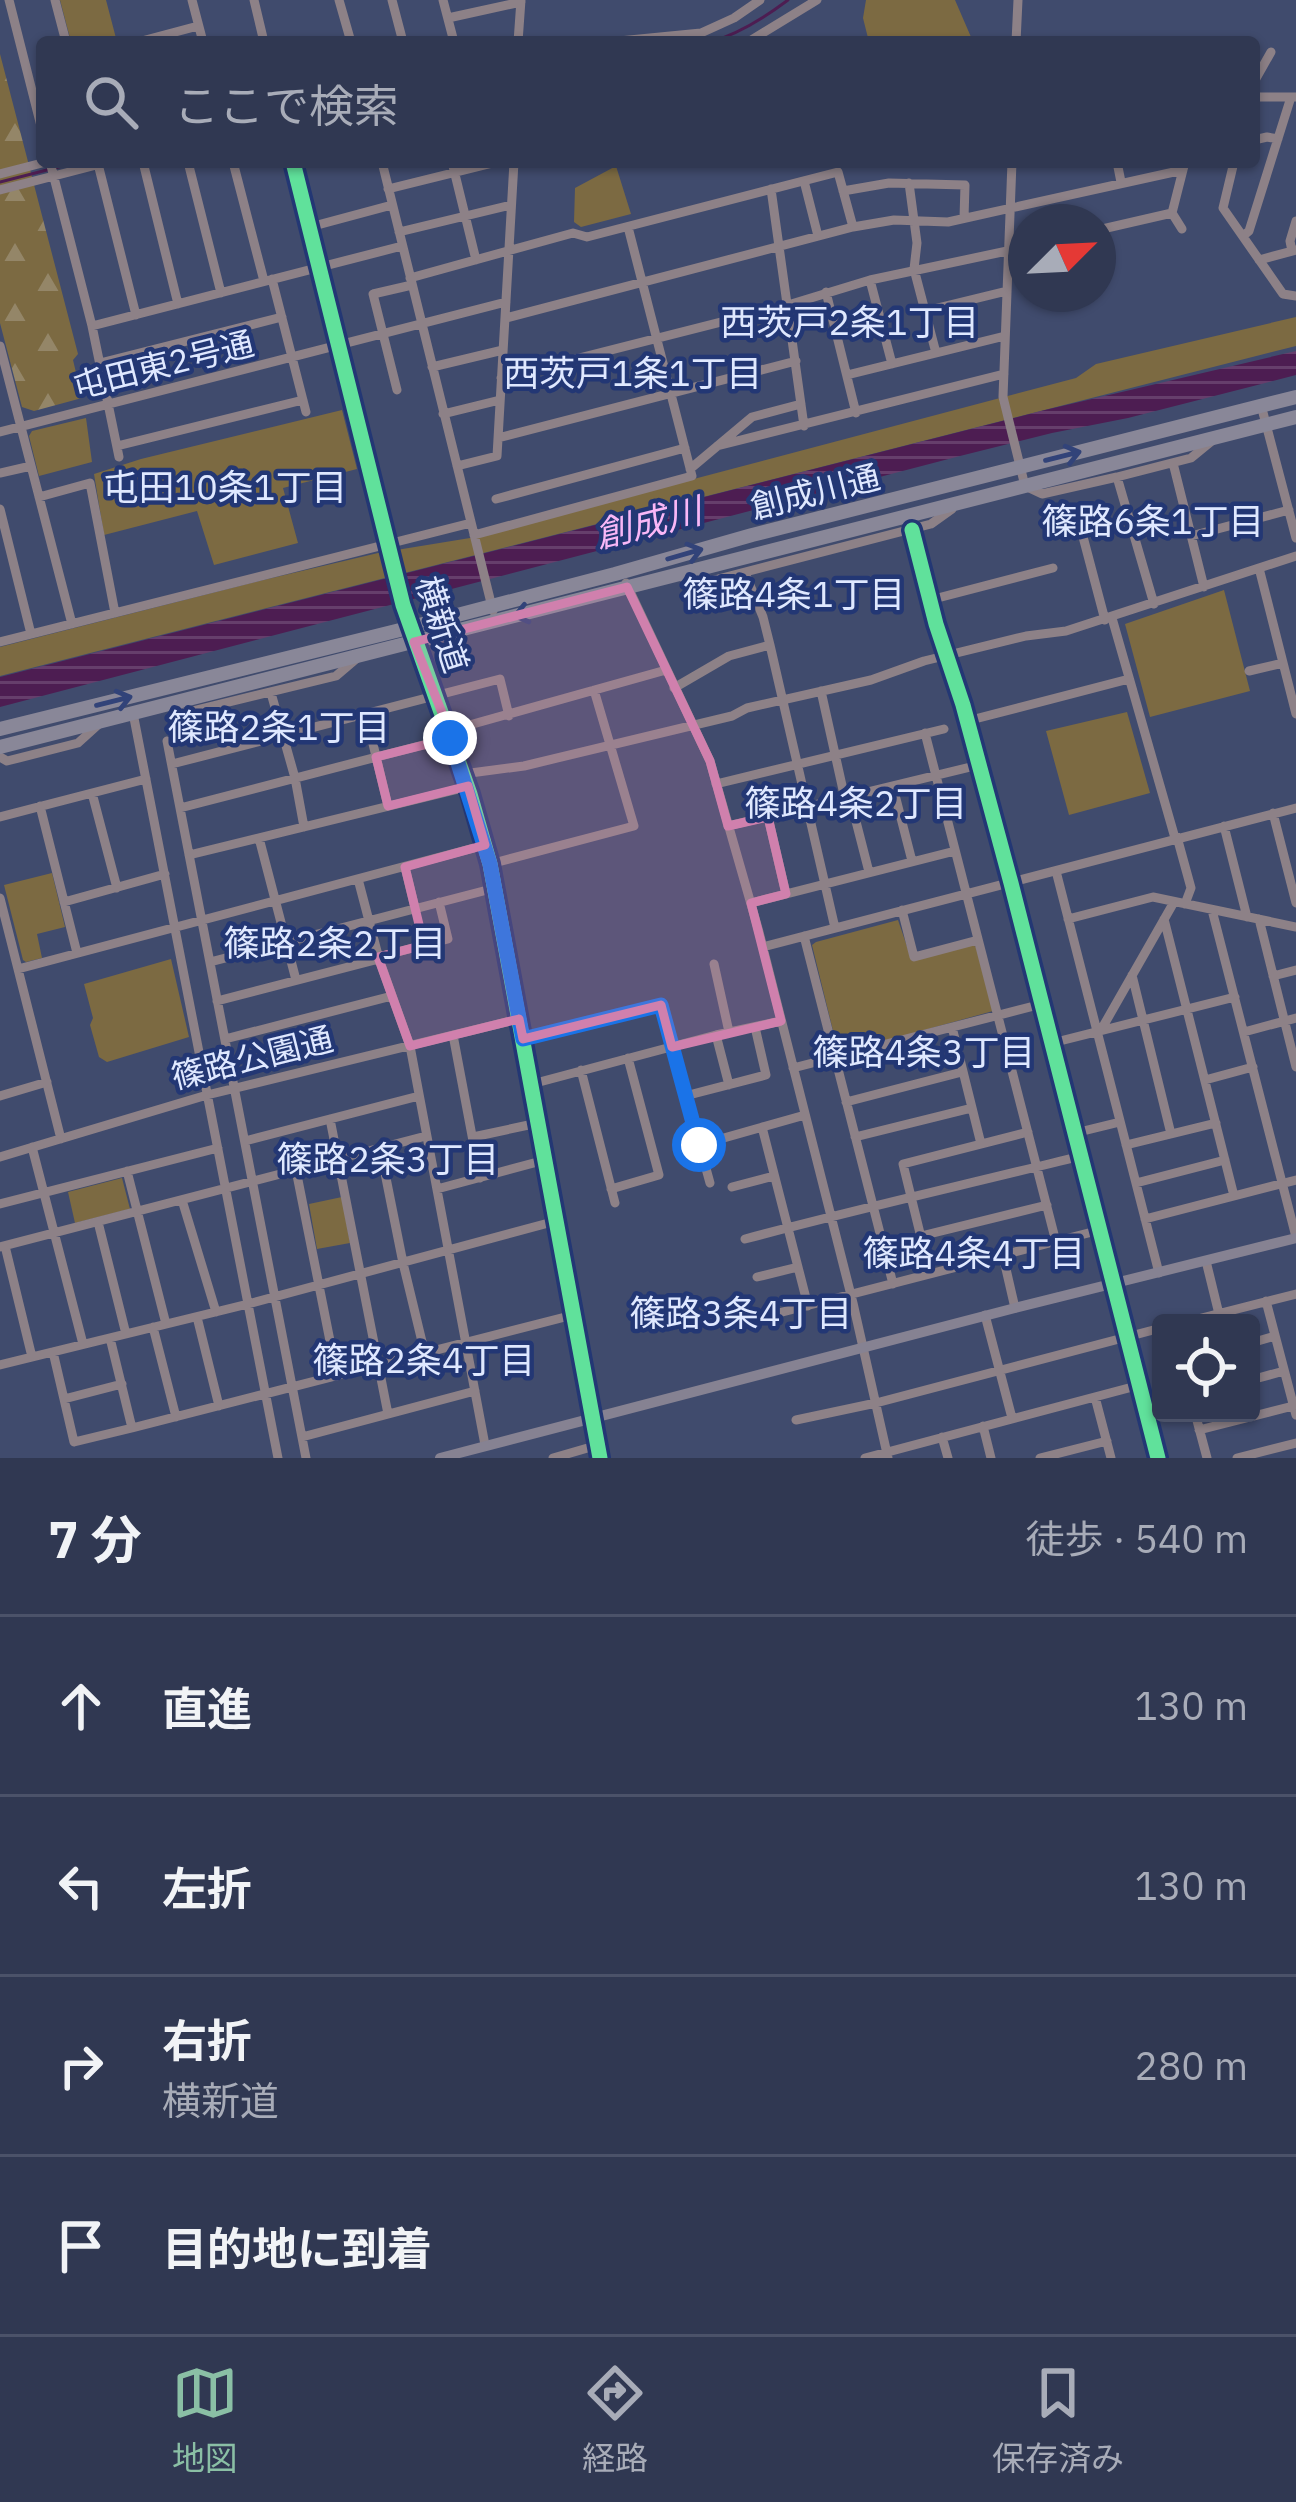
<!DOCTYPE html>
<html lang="ja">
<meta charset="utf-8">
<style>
body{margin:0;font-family:"IBM Plex Sans","Noto Sans JP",sans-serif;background:#3c435c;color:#f1f3f6}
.controls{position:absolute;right:36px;bottom:36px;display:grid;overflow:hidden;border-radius:12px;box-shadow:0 3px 9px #0004}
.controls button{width:108px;height:108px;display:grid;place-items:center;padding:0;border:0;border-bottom:3px solid #4b5269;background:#303852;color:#f1f3f6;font:60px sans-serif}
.compass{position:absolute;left:1008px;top:204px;width:108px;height:108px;border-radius:50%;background:#303852;box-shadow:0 3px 9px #0004;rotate:66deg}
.stop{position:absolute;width:36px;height:36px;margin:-27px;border:9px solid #1a73e8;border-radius:50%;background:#fff}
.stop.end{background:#1a73e8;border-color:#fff;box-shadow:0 3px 12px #0008}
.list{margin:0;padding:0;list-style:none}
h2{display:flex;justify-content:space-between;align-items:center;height:156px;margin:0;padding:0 48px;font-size:51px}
h2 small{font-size:39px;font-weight:400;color:#a8acb8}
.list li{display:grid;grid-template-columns:78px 1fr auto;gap:36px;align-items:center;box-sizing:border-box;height:180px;padding:0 48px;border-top:3px solid #4b5269}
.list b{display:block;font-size:45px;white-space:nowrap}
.list p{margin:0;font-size:39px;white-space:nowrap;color:#a8acb8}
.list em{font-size:39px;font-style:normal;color:#a8acb8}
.icon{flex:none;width:66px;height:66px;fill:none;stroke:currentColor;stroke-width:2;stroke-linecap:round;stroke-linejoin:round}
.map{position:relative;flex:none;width:1296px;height:1458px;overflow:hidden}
.search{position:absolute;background:#303852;box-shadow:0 3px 9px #0004;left:36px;right:36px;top:36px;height:132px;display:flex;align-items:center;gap:30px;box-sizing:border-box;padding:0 42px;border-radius:12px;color:#a8acb8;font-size:45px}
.sheet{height:876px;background:#303852}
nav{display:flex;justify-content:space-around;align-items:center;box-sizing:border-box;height:168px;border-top:3px solid #4b5269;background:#303852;font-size:33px;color:#a8acb8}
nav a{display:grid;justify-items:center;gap:6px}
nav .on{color:#8abfa5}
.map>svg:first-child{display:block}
.green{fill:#7c6a42}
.forest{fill:url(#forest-firs)}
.water{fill:url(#water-rules)}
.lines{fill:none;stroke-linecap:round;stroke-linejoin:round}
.stream{stroke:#4d1d52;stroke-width:3}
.minor{stroke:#8d8187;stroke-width:9}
.major{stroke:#868292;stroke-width:10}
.highway{stroke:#898798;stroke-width:14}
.cycleway-casing{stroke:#233774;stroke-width:22}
.cycleway{stroke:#60e19b;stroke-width:15}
.oneway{stroke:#324379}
.route{stroke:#1a73e8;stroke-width:15}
.marked{fill:#d080ad;fill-opacity:0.2;stroke:#d080ad;stroke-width:9;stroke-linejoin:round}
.labels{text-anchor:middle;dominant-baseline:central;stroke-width:9;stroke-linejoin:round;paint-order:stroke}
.street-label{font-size:33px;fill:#dfe8ff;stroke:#233774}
.neighbourhood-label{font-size:36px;fill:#dfe8ff;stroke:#233774}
.water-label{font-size:36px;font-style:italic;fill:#f9b7f7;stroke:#233774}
</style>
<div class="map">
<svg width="1296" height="1458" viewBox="0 0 1296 1458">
<defs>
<pattern id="forest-firs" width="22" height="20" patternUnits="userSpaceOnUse" patternTransform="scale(3)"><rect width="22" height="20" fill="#7c6a42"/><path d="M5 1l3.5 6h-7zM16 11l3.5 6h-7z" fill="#948668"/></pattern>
<pattern id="water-rules" width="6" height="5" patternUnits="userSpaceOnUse" patternTransform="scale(3)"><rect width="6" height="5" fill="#4d1d52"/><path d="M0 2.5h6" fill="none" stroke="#663e6c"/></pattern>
</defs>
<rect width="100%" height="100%" fill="#404b6d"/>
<path class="green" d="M 60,0 L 106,0 L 117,42 L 71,42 Z
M 866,0 L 955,0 L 971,37 L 968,42 L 869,42 L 863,18 Z
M 616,166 L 631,214 L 581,227 L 574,222 L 575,188 Z
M 1296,317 L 1296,346 L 0,676 L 0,647 L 255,582 L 378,553 L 470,538 L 1076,378 L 1096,364 Z
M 342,410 L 357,469 L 283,488 L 298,543 L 214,565 L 197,511 L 104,535 L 94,474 L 141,459 Z
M 86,418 L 92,462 L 39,476 L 29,436 L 32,431 Z
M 1224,590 L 1250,691 L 1150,717 L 1125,624 Z
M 1127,712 L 1150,793 L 1069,815 L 1046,731 Z
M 52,873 L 65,927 L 37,934 L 42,958 L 26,962 L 23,960 L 4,885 Z
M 898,920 L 912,961 L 973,945 L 976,947 L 993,1011 L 841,1053 L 838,1051 L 812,945 L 816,942 Z
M 171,959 L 189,1037 L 107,1062 L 99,1057 L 90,1025 L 93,1018 L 84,984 Z
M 122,1178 L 130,1209 L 75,1223 L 68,1192 Z
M 342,1197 L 350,1243 L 317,1249 L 309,1204 Z"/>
<path class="forest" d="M 0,54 L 78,354 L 73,360 L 82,398 L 34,411 L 22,407 L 0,323 Z"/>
<path class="water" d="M 1296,351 L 1296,375 L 1128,418 L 1052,433 L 960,456 L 0,707 L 0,677 L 1045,410 Z"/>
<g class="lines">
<path class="stream" d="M 710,42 C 739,34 764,18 788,0
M 0,182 L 78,162"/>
<path class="minor" d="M 9,0 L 42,130
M 55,0 L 66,42
M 192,0 L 203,42
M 254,0 L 264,42
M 339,0 L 351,42
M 392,0 L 403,42
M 443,0 L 454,42
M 448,18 L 521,2
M 138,42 L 198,26
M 518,42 L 521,0
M 609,42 L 701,33 L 734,18 L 760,0
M 748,42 L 817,0
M 1016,42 L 1018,0
M 1254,82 L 1271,52
M 1254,97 L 1296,97
M 1254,140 L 1267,137 L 1278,139
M 50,162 L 92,326 L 119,457
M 143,162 L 178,304
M 188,162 L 221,293
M 233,162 L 264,281
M 293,162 L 403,605 L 470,794 L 490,864 L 600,1458
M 382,162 L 493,611
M 452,162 L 476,260
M 1012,162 L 1003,397 L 1025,486 L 1042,494 L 1117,477 L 1191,458 L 1213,440
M 1117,162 L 1121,182
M 1234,162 L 1223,208 L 1283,294 L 1296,296
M 98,164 L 136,315
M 0,174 L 46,162
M 804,181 L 818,236
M 909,183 L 917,243 L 914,269 L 936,353
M 388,189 L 497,162
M 771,189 L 804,426
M 0,190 L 108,162
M 843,191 L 889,183 L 965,185 L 964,218
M 1172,213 L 1182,229
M 310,227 L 392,205
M 853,227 L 894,220 L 948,222 L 1183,170
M 1098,230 L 1172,213 L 1185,162
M 399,232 L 511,205
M 1243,236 L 1249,231 L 1291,97
M 1292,251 L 1290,241 L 1296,221
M 1259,260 L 1296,250
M 410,278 L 573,233 L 587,237 L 838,172 L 853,227 L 506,318
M 272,279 L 306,412
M 870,280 L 892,364
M 826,292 L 856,413
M 925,311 L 1007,291
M 92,326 L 402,246
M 0,346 L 72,624
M 100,363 L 282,317
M 432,367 L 503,350
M 847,375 L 1005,336
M 501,378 L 788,305 L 870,280 L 1026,247
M 397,390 L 373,294 L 412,285
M 1261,405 L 1296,538
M 443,414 L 500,400
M 0,432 L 506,302
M 498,438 L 796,361
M 117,446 L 303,400
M 717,446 L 1004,374
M 1173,463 L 1204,587
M 457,466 L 497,456 L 514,162
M 690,469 L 752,417 L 801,404
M 0,473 L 31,466
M 1117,477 L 1154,604
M 39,497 L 90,483 L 115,613
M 496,499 L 685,448
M 0,509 L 31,634
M 912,530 L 936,624 L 963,705 L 1011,883 L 1158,1458
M 1082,533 L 1105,620
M 474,535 L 692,476 L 628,227
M 1191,536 L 1289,510
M 1259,568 L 1296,714
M 745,573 L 763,617 L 770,645
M 677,575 L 699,584 L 931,524 L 952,509
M 626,583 L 710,761 L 759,932 L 853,1303 L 888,1458
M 930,600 L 1053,568
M 1112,618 L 1175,838
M 0,642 L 471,523
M 1249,671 L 1283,663
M 674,688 L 729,656 L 770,645 L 835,928
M 821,691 L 845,799
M 271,693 L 295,778 L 304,827
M 170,705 L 184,713 L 336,676 L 356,659
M 133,713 L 278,1458
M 366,715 L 388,806
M 967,721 L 1129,679
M 448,731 L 666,670
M 925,733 L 1056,1242
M 167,741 L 306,1458
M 0,757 L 7,761 L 78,743 L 99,724
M 172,764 L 500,679 L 509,716
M 463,774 L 524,766 L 732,716 L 747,708 L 871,680 L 924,661 L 1026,636 L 1066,631 L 1296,556
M 716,784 L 944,729
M 893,787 L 912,861
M 92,793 L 117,888
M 850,798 L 869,872
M 40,806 L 77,953
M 180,808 L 450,738
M 1273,813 L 1296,903
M 0,817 L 146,779
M 768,817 L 786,894
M 728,826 L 979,765
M 1224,826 L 1247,917
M 1177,837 L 1191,888 L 1185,904
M 259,838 L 296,980
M 189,855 L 467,787
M 490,864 L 634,826 L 594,690
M 405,867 L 415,908
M 1056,871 L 1159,1273
M 358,879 L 379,959 L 410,1046 L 485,1445
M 0,898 L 61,1139
M 64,902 L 165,874
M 751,903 L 955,851
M 902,910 L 914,957 L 978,940
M 1212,910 L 1296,1237
M 1068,919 L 1153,897 L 1296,927
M 1164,919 L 1234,1196
M 1259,919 L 1296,1067
M 804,936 L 893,1284
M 763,947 L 1296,808
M 378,957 L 448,939 L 439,902
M 210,962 L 495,888
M 714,964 L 729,1032
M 18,969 L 485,845
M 1132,975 L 1171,1134
M 1273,976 L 1296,970
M 217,1001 L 379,959
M 952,1027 L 981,1144
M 1101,1030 L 1174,902
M 1244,1032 L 1296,1018
M 453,1035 L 480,1178
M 716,1035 L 729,1085
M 225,1039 L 392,996
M 523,1039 L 661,1005 L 710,1183
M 1052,1043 L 1235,997
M 793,1068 L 1042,1004
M 581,1070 L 615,1203
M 1205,1080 L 1253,1067
M 532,1084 L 716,1035 L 781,1021
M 0,1096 L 47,1082
M 685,1096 L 766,1075 L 755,1027
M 846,1102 L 962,1072
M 330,1119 L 388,1414
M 762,1127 L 808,1306
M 1075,1133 L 1120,1122
M 473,1137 L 538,1123
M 855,1137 L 972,1108
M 245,1141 L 419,1096
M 699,1145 L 805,1115
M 1126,1145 L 1216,1123
M 32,1147 L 83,1344
M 380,1148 L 403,1263 L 425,1354
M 0,1157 L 207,1095 L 519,1019
M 296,1170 L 337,1376
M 127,1171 L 166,1324
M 1136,1183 L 1225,1160
M 732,1187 L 774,1176
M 437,1189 L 545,1160
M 611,1189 L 659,1175 L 628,1058
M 182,1200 L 216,1312
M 0,1204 L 218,1148
M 1145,1219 L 1296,1180
M 98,1222 L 126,1334
M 921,1236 L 1047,1205
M 745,1239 C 857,1209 969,1184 1081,1156
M 5,1246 L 32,1357
M 0,1247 L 426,1136
M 1003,1256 L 1015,1308
M 1206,1261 L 1219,1314
M 930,1274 L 903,1164 L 1028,1132
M 757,1277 L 798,1267
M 1266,1301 L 1296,1415
M 985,1315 L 1012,1418
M 767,1316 L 1100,1230
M 197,1317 L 219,1406
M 1182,1323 L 1296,1294
M 153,1327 L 176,1417
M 110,1338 L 132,1428 L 573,1315
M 1251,1343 L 1275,1336
M 53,1352 L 74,1442 L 132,1428
M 0,1365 L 248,1304 L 556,1221
M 1251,1380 L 1284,1371
M 1095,1397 L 1111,1458
M 64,1399 L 122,1384
M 1195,1413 L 1207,1458
M 796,1420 L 876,1403 L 1161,1328
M 983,1426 L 991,1458
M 1199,1430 L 1293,1406
M 302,1437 L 475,1391
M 942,1437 L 948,1458
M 553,1458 L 598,1445
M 865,1458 L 1140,1385
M 1040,1458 L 1107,1441
M 1237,1458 L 1296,1443"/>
<path class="major" d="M 440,1458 L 1015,1308 L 1296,1238"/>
<path class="highway" d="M 0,729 L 400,630 L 615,574 L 752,535 L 1296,397
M 0,747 L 1296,417"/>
<g class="cycleway-casing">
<path id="cycleway" d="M 293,162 L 403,605 L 470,794 L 490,864 L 600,1458
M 912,530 L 936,624 L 963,705 L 1011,883 L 1158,1458"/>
</g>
<use href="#cycleway" class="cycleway"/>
</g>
<defs><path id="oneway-shaft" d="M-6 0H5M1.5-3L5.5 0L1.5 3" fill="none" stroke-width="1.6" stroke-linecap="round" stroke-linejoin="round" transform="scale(3)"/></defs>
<g class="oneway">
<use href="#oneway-shaft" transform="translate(1063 456) rotate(-14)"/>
<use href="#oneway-shaft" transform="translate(685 554) rotate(-16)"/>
<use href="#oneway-shaft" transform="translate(531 612) rotate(166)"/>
<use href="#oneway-shaft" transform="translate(114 701) rotate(-14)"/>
</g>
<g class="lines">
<path class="route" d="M 450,738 L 490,864 L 523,1039 L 661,1005 L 699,1145"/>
</g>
<path class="marked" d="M 627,587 L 710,761 L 728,826 L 768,817 L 786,894 L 751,903 L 781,1021 L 672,1047 L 661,1005 L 523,1039 L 519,1019 L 410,1046 L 378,957 L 424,945 L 405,867 L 485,845 L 468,786 L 388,806 L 376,757 L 452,738 L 414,642 Z"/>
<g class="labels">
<g class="street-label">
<text transform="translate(163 364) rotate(-14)">屯田東2号通</text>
<text transform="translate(815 491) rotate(-14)">創成川通</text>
<text transform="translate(443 624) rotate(72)">横新道</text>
<text transform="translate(252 1057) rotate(-14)">篠路公園通</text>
</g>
<g class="neighbourhood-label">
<text x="850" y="321">西茨戸2条1丁目</text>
<text x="633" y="372">西茨戸1条1丁目</text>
<text x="225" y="486">屯田10条1丁目</text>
<text x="1153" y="520">篠路6条1丁目</text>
<text x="794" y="593">篠路4条1丁目</text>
<text x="279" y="726">篠路2条1丁目</text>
<text x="856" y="802">篠路4条2丁目</text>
<text x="335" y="942">篠路2条2丁目</text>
<text x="924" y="1051">篠路4条3丁目</text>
<text x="388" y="1158">篠路2条3丁目</text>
<text x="974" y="1252">篠路4条4丁目</text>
<text x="741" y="1312">篠路3条4丁目</text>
<text x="424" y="1359">篠路2条4丁目</text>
</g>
<g class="water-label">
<text transform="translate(648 522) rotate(-14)">創成川</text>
</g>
</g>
</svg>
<div class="controls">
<button><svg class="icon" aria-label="locate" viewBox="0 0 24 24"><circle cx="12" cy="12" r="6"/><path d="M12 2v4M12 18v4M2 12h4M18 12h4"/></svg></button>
</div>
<svg class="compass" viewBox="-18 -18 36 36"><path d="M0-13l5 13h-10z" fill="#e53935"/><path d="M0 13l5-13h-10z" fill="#a8acb8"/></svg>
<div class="stop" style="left:699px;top:1145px"></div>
<div class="stop end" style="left:450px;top:738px"></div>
<div class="search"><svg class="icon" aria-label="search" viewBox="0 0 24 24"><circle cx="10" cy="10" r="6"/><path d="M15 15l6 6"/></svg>ここで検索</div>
</div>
<section class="sheet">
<h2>7 分<small>徒歩 · 540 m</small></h2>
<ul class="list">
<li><svg class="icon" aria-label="ahead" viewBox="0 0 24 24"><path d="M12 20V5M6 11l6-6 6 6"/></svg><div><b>直進</b></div><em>130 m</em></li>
<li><svg class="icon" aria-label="left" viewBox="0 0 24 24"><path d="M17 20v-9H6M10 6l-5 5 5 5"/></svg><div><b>左折</b></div><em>130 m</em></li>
<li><svg class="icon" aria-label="right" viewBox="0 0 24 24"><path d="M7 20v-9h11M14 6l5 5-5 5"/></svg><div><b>右折</b><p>横新道</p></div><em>280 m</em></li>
<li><svg class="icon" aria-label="arrive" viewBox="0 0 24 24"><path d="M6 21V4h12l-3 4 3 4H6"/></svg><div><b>目的地に到着</b></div></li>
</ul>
</section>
<nav>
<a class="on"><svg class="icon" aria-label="map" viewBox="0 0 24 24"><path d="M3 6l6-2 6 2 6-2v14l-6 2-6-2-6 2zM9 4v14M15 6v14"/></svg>地図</a>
<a><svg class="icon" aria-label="directions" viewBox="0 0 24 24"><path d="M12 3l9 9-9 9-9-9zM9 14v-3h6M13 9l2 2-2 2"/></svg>経路</a>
<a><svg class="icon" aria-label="saved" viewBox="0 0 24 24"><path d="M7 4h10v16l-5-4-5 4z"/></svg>保存済み</a>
</nav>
